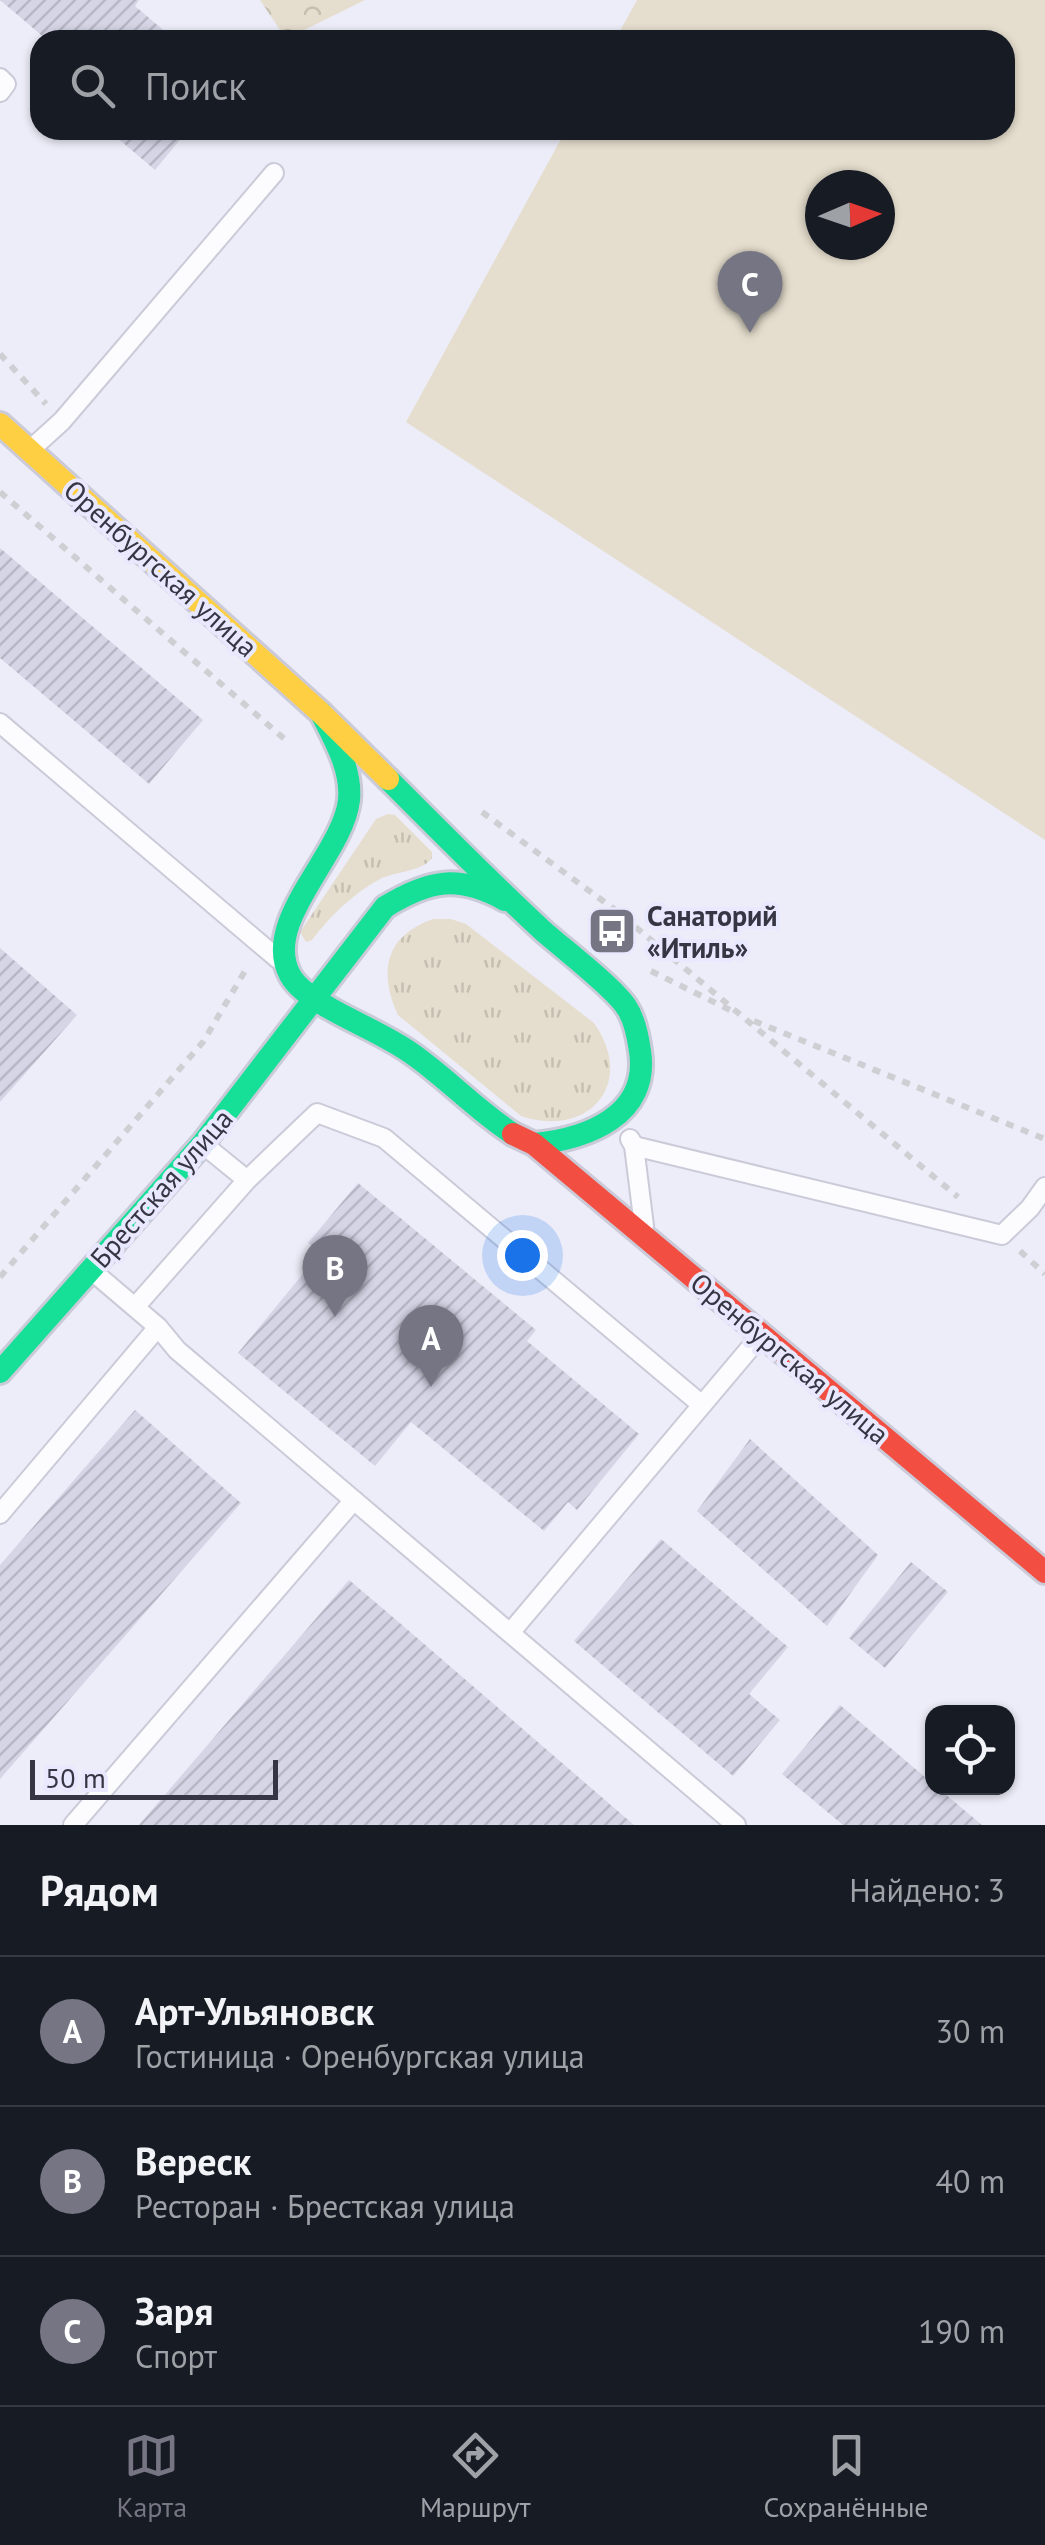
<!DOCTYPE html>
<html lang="ru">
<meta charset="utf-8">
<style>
body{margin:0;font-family:"PT Sans",sans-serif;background:#242831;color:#f1f3f6}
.controls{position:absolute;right:30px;bottom:30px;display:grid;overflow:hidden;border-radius:20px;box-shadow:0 2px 8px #0004}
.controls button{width:90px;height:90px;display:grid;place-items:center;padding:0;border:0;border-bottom:2px solid #363941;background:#171b24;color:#f1f3f6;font:50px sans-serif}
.compass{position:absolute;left:805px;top:170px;width:90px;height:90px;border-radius:50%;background:#171b24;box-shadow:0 2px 8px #0004;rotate:88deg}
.scale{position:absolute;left:30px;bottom:25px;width:248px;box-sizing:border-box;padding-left:10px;border:5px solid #363544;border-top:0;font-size:28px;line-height:35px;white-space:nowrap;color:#363544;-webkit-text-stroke:8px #e8e8fe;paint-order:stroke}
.you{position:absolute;left:522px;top:1255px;width:35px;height:35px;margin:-25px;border:8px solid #fff;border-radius:50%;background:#1a73e8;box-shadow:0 0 0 15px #1a73e833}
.badge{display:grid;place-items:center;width:65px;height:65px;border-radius:50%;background:#767583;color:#fff;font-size:32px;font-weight:700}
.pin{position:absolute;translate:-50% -82px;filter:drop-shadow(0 2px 5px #0008)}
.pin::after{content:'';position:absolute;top:52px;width:35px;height:30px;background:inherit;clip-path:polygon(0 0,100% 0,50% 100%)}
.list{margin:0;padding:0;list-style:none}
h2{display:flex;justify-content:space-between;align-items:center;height:130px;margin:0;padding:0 40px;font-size:42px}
h2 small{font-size:32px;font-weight:400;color:#9ea1a6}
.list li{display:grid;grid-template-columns:65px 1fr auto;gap:30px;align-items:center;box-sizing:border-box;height:150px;padding:0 40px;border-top:2px solid #363941}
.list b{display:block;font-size:38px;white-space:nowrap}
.list p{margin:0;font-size:32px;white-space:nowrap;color:#9ea1a6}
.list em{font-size:32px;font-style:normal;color:#9ea1a6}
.icon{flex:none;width:55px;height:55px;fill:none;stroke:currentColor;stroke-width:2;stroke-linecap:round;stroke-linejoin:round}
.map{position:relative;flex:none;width:1045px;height:1825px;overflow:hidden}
.search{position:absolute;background:#171b24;box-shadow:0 2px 8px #0004;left:30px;right:30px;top:30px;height:110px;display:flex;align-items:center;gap:25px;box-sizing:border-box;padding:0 35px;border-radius:30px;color:#9ea1a6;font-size:38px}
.sheet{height:580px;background:#171b24}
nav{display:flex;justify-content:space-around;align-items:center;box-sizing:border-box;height:140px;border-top:2px solid #363941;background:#171b24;font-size:28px;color:#9ea1a6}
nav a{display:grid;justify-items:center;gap:5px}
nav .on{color:#767583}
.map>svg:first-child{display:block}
.grass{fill:url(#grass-tufts)}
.forest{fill:url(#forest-crowns)}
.garden{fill:#e5dece;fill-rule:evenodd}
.building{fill:url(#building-hatch)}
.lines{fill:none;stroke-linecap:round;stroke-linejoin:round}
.lane-casing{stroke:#cbcad8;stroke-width:22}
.fast-casing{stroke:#cbcad8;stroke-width:28}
.slow-casing{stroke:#cbcad8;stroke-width:28}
.jam-casing{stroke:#cbcad8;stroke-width:28}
.path{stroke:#ceced3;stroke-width:6;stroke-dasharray:8 8;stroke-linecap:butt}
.lane{stroke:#fcfcfe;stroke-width:18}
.fast{stroke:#16e098;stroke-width:22}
.slow{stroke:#ffcf43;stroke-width:22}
.jam{stroke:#f24e42;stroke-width:22}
.labels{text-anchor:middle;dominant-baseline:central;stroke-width:8;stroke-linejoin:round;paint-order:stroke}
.street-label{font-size:28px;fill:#363544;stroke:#e8e8fe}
.poi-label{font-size:28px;font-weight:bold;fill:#363544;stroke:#e8e8fe;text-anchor:start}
</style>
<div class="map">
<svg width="1045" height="1825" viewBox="0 0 1045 1825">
<defs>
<pattern id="grass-tufts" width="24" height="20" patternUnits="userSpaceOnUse" patternTransform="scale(2.5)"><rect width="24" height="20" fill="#e5dece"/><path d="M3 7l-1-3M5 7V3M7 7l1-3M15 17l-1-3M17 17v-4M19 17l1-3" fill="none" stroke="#c5bfb2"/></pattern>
<pattern id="forest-crowns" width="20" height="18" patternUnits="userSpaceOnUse" patternTransform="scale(2.5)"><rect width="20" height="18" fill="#e5dece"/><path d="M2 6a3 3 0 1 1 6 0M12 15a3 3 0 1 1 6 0" fill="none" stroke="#c5bfb2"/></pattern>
<pattern id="building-hatch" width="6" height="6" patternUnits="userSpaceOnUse" patternTransform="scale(2.5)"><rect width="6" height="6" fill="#d6d5e6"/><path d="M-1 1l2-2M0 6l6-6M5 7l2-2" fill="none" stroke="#b8b7c6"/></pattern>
</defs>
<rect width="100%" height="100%" fill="#ededf9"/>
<path class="grass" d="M 388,814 L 395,815 L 432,852 L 432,858 C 422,872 396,871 380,879 C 354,893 330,916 312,940 L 306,942 L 300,932 L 376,819 Z
M 433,919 L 451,919 L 466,924 L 594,1023 C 637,1084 588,1139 521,1116 L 398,1015 C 378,972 385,936 433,919 Z"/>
<path class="forest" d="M 260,0 L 365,0 L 286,39 Z"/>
<path class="garden" d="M 637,0 L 1045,0 L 1045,840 L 406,422 L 566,130 L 1005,130 L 1005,40 L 615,40 ZM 820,185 L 880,185 L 880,245 L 820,245 Z"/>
<path class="building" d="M 0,0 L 139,0 L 135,6 L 175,40 L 47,40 Z
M 108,130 L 188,130 L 155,170 Z
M 0,548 L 203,720 L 149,784 L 0,658 Z
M 0,948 L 77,1015 L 0,1102 Z
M 358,1183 L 536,1330 L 527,1341 L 639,1434 L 577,1510 L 568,1502 L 544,1531 L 411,1422 L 375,1466 L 238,1353 L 320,1253 L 308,1243 Z
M 135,1410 L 241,1503 L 0,1779 L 0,1565 Z
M 750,1439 L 878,1555 L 827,1626 L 697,1511 Z
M 661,1539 L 788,1647 L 749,1694 L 780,1720 L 733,1776 L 574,1641 Z
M 911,1562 L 948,1592 L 885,1668 L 849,1638 Z
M 349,1580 L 387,1612 L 634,1825 L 139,1825 Z
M 840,1705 L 932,1783 L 932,1788 L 938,1788 L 982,1825 L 843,1825 L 782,1774 Z"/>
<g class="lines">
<g class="lane-casing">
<path id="lane" d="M 0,78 L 6,84 L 0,92
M 30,450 L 62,421 L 274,173
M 0,723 L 278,959
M 630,1139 L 634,1146 L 644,1226
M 204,1145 L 247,1180 L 317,1113 L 384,1138 L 702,1405
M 634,1146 L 1002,1235 L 1030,1208 L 1045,1187
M 91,1270 L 158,1327 L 177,1350 L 736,1825
M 135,1307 L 247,1180
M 0,1514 L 158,1327
M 510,1633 L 761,1335
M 73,1825 L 354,1500"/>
</g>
<g class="fast-casing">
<path id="fast" d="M 321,713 C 334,739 352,769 349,800 C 343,855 261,921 290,975 C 297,988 312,997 324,1005 C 352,1022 384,1034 411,1053 C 447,1078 476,1110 513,1134
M 388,779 C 439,830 489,881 542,930 C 562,948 615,988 627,1008 C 635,1020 638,1037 640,1051 C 650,1116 586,1139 534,1144
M 0,1372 L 203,1143 L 385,907 C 429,880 458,874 505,900"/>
</g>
<g class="slow-casing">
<path id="slow" d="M 0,424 L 321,713 L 388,779"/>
</g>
<g class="jam-casing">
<path id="jam" d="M 513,1134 L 534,1144 L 1045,1572"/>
</g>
<path class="path" d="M 0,354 L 46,404
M 0,492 L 289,743
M 482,812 L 614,909 L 958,1197
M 612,931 L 627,949
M 651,971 L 734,1012
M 754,1021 L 1045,1139
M 1020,1251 L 1045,1274
M 0,1277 L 203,1042 L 245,971"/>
<use href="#lane" class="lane"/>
<use href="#fast" class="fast"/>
<use href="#slow" class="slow"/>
<use href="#jam" class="jam"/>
</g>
<defs>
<g id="bus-square" transform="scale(2.5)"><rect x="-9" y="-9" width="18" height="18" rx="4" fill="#767583" stroke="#e8e8fe"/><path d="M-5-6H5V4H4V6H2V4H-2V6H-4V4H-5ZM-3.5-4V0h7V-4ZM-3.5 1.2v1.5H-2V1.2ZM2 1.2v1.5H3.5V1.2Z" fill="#fff"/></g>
</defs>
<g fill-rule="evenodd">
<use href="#bus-square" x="612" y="931"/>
</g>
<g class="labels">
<g class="street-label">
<text transform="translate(161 568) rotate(42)">Оренбургская улица</text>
<text transform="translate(161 1188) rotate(-49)">Брестская улица</text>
<text transform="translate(790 1358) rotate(40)">Оренбургская улица</text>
</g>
<g class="poi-label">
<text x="647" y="915">Санаторий<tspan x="647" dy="32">«Итиль»</tspan></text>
</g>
</g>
</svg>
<div class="controls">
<button><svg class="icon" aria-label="locate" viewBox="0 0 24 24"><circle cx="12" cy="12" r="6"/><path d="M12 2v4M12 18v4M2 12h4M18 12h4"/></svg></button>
</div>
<svg class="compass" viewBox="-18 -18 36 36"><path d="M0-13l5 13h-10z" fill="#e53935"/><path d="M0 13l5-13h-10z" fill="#9ea1a6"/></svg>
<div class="scale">50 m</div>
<div class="you"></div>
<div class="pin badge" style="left:431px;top:1387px">A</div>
<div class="pin badge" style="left:335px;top:1317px">B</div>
<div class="pin badge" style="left:750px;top:333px">C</div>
<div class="search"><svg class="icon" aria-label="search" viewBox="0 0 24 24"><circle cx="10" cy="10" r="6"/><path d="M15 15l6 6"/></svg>Поиск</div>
</div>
<section class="sheet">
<h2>Рядом<small>Найдено: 3</small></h2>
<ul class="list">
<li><span class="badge">A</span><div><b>Арт-Ульяновск</b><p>Гостиница · Оренбургская улица</p></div><em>30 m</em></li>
<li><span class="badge">B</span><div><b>Вереск</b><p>Ресторан · Брестская улица</p></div><em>40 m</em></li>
<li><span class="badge">C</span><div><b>Заря</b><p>Спорт</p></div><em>190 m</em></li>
</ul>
</section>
<nav>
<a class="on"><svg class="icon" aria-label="map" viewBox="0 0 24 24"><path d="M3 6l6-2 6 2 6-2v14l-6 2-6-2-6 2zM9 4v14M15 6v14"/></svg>Карта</a>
<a><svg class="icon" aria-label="directions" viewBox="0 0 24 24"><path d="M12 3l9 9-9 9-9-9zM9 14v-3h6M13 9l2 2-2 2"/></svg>Маршрут</a>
<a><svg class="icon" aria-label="saved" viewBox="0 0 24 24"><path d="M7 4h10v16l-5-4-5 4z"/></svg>Сохранённые</a>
</nav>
